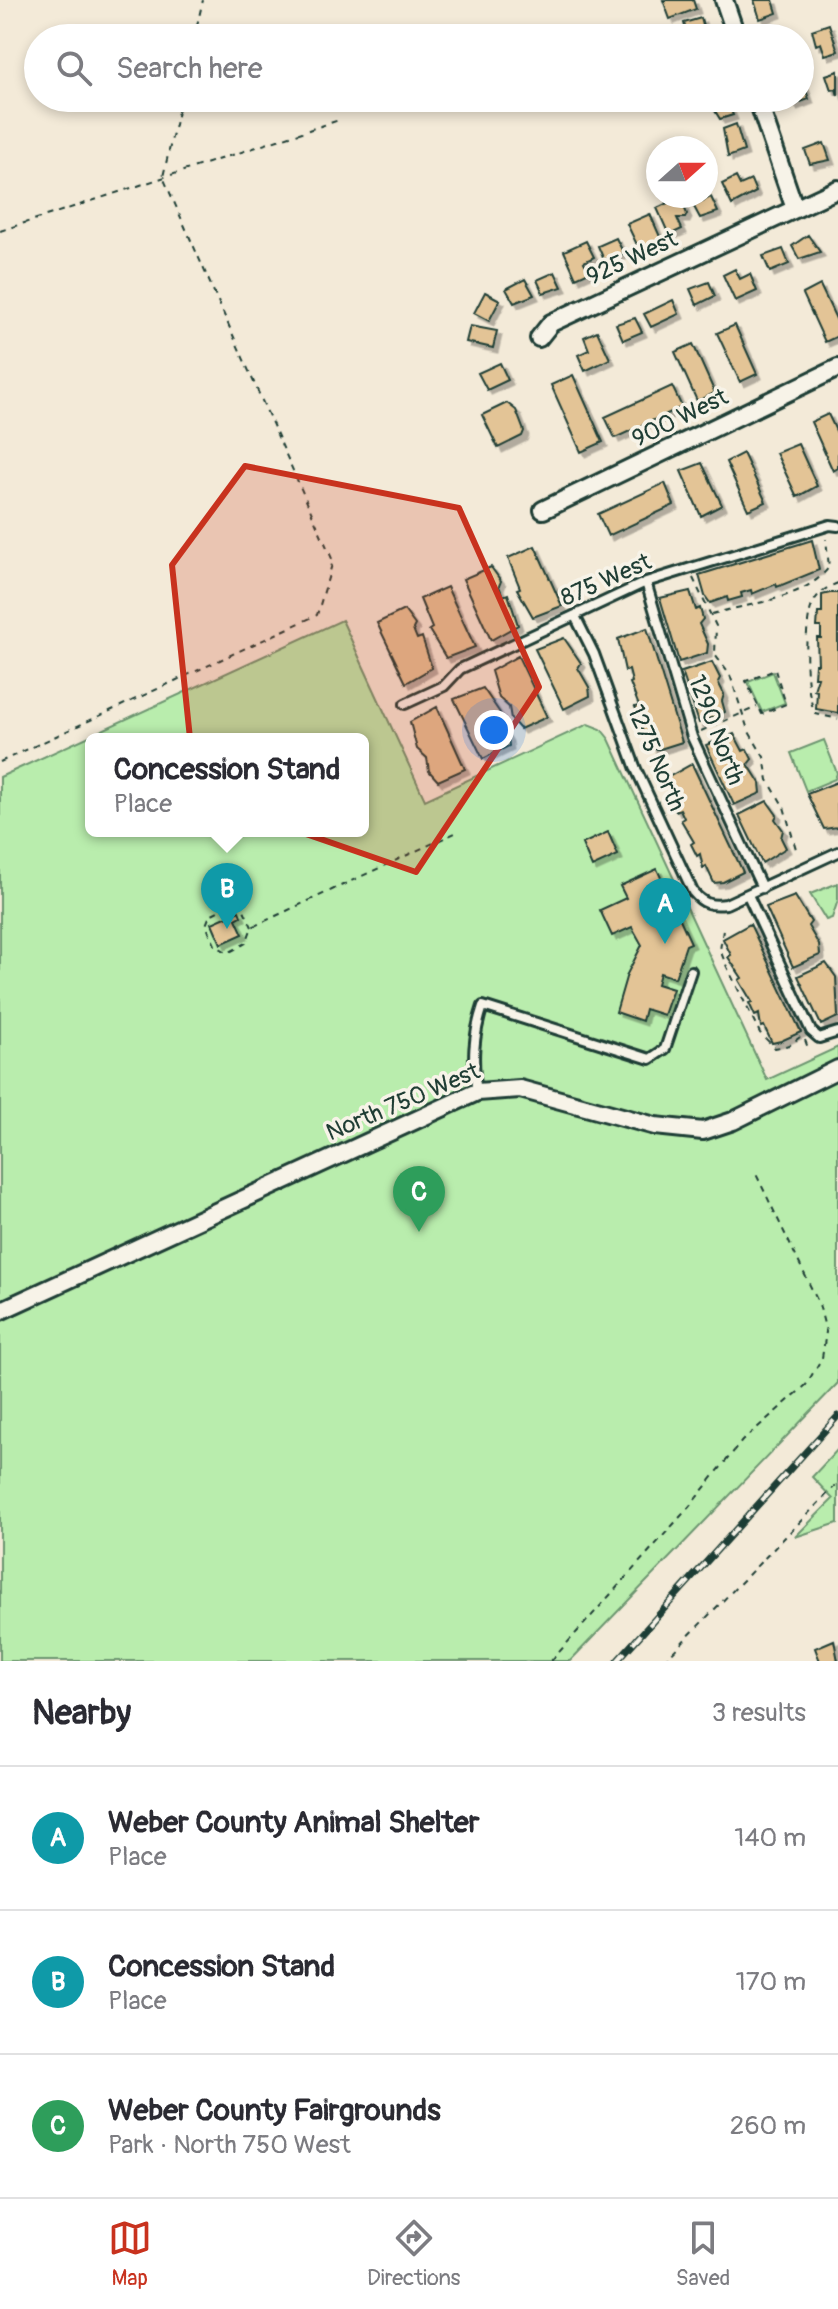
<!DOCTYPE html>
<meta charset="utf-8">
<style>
body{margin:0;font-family:Pangolin,sans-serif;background:#f7f7f7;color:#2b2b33}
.compass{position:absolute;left:646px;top:136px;width:72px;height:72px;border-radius:50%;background:#fff;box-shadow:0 4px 12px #0003;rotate:69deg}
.you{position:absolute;left:494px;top:730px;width:28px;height:28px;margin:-20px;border:6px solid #fff;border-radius:50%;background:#1a73e8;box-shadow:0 0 0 12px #1a73e833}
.badge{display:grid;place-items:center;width:52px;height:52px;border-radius:50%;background:#c8321e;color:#fff;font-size:26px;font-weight:700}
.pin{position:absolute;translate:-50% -66px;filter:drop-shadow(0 2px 4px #0008)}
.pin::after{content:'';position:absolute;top:42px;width:28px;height:24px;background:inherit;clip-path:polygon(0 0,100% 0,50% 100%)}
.popup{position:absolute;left:85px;top:733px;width:284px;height:104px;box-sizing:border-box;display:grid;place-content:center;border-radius:12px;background:#fff;filter:drop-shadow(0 2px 6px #0005);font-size:26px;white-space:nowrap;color:#7c7c81}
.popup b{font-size:30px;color:#2b2b33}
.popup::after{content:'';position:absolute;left:50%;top:100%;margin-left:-16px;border:16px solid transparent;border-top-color:#fff}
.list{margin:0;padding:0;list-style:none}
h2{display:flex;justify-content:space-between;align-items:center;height:104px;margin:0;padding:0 32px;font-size:34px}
h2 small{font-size:26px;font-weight:400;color:#7c7c81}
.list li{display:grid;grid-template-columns:52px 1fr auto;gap:24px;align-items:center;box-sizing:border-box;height:144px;padding:0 32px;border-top:2px solid #e1e1e2}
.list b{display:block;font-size:30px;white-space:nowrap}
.list p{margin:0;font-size:26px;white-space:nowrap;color:#7c7c81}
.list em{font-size:26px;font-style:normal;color:#7c7c81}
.icon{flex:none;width:44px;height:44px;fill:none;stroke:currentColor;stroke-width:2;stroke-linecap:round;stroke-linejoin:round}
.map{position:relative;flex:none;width:838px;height:1661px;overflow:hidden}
.search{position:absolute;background:#fff;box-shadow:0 4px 12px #0003;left:24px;right:24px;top:24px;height:88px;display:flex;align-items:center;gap:20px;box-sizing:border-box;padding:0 28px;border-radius:44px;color:#7c7c81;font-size:30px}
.sheet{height:536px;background:#fff}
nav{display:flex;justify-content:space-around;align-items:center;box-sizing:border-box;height:112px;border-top:2px solid #e1e1e2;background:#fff;font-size:22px;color:#7c7c81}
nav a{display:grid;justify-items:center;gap:4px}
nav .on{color:#c8321e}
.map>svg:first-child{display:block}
.green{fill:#b9edad;stroke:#6c9570;stroke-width:2;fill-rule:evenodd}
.building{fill:#e3c496;stroke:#1f3d34;stroke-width:2;filter:url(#shadow)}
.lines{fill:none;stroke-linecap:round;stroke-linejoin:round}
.service-casing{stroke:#1f3d34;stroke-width:14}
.minor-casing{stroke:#1f3d34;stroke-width:22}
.path{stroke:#1f3d34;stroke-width:2;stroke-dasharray:6 6;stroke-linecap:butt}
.service{stroke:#f7f3e8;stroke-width:8}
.minor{stroke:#f7f3e8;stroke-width:16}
.rail-casing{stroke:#1f3d34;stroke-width:7}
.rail{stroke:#f7f3e8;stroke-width:4;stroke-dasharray:12;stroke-linecap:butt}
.marked{fill:#c8321e;fill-opacity:0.2;stroke:#c8321e;stroke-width:6;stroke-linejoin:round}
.labels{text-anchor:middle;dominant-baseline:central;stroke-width:7;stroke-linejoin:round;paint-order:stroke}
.street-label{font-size:24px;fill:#1f3d34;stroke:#f7f3e8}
</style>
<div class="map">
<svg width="838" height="1661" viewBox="0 0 838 1661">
<defs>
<filter id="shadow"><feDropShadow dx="4.5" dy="4.5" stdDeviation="0" flood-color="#0004"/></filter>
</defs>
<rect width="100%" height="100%" fill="#f3ead8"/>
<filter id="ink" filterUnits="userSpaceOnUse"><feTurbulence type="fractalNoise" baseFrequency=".0125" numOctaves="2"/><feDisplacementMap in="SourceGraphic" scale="16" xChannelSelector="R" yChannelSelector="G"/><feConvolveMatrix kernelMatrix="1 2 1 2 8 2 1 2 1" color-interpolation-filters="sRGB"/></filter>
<g filter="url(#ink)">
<path class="green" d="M 342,620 L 425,800 L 588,724 L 601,729 L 609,739 L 767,1080 L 838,1047 L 838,1383 L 570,1661 L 0,1661 L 0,777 ZM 91,739 L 363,739 L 363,831 L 91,831 Z
M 773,672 L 785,703 L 762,712 L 748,682 Z
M 824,740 L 837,773 L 835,779 L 806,791 L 791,753 Z
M 838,883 L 838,900 L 832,918 L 826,920 L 810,894 Z
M 838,1449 L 838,1523 L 795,1537 L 833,1499 L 812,1477 Z"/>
<path class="building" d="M 663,0 L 693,0 L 696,9 L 670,19 Z
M 754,0 L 773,0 L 777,13 L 760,19 Z
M 701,18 L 706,37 L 688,38 L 684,23 Z
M 829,24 L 838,51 L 825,55 L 821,43 L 816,45 L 812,30 Z
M 838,71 L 838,96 L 836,89 L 831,90 L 826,75 Z
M 800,73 L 809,99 L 793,105 L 790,98 L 800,98 Z
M 707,98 L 726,98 L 733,115 L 720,119 Z
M 736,124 L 744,151 L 728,157 L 723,129 Z
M 824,143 L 830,160 L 810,164 L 805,150 Z
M 736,177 L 740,185 L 751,180 L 756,192 L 732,205 L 722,184 Z
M 680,197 L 687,214 L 685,218 L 677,218 L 682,229 L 669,235 L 657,208 Z
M 711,197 L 718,212 L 700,218 L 693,205 Z
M 650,214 L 661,239 L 639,249 L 627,224 Z
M 808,235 L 820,252 L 799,259 L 792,246 Z
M 616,238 L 624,254 L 604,260 L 598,246 Z
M 586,241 L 594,257 L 584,262 L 589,272 L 576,278 L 564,251 Z
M 783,249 L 789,264 L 770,272 L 763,256 Z
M 735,269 L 740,279 L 750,274 L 757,291 L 735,301 L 723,275 Z
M 555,272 L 562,287 L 543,293 L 537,280 Z
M 525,279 L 534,295 L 514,303 L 506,289 Z
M 709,282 L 715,296 L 697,305 L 690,289 Z
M 820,285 L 838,323 L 838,336 L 825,342 L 803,294 Z
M 485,292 L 500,300 L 489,321 L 474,313 Z
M 673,300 L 679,314 L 651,327 L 644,314 Z
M 635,318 L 642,332 L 623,340 L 616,324 Z
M 735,325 L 757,374 L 740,382 L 717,333 Z
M 470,326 L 497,331 L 493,348 L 466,342 Z
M 597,331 L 610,359 L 585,371 L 578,355 L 589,350 L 584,337 Z
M 693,344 L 715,393 L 697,401 L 675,352 Z
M 500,363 L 508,380 L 487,390 L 478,373 Z
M 573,375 L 603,442 L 581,452 L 551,385 Z
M 672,386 L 682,407 L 615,438 L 605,417 Z
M 507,403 L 516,410 L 524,431 L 522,436 L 498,448 L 482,415 Z
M 828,414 L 838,435 L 838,468 L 833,471 L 811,422 Z
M 798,444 L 817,486 L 797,497 L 776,453 Z
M 743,453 L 766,502 L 748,510 L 726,462 Z
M 702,463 L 722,505 L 701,516 L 681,471 Z
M 665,483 L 674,505 L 608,536 L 598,514 Z
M 812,540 L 819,570 L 777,587 L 776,584 L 752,594 L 751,590 L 741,593 L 742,597 L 728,601 L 727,597 L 710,603 L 705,596 L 699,575 Z
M 535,546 L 562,606 L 533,617 L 517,589 L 520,588 L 508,558 Z
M 491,567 L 501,581 L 499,586 L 503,596 L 508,594 L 518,625 L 491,640 L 463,579 Z
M 447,587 L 475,647 L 446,658 L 429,630 L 432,628 L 420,599 Z
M 690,591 L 696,610 L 700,608 L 703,619 L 699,624 L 708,644 L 707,653 L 679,662 L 660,598 Z
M 830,593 L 838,593 L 838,713 L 816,709 L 817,691 L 814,690 L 818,677 L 814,677 L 815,664 L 818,664 L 817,638 L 821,638 L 821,627 L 817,627 L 818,613 L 822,613 L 822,595 Z
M 404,610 L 415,625 L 413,629 L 417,639 L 422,637 L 432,668 L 406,683 L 377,623 Z
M 647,628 L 682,742 L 660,749 L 652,749 L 647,732 L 643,733 L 641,725 L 644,724 L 635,707 L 639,706 L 630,683 L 632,682 L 629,670 L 625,671 L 618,639 Z
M 564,638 L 581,663 L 578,668 L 589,687 L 590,696 L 564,709 L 535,649 Z
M 518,656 L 547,717 L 520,729 L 511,719 L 509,707 L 499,698 L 491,671 Z
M 712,662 L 720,678 L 718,682 L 724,694 L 722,701 L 725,712 L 699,723 L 682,672 Z
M 483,688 L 500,713 L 497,718 L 508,737 L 509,746 L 483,759 L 454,699 Z
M 437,707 L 465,769 L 438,781 L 429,771 L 427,758 L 417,749 L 410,722 Z
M 734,734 L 743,751 L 747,749 L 752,759 L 748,764 L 760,783 L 761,793 L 734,805 L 706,745 Z
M 692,764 L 743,872 L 723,882 L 714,883 L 706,866 L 703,868 L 700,854 L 697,856 L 691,844 L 694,842 L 681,820 L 684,818 L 680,809 L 676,811 L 669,797 L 673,796 L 665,779 Z
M 837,782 L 838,827 L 824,829 L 807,794 Z
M 767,801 L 777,815 L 775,819 L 783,830 L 781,838 L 786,848 L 762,863 L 739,815 Z
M 608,832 L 618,855 L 592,867 L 582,844 Z
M 657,869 L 691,943 L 686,945 L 675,978 L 660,973 L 657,984 L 673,989 L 664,1015 L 645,1009 L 642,1021 L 616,1012 L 627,974 L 642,945 L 632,927 L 612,936 L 600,910 L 626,898 L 620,886 Z
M 795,896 L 811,922 L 808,926 L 819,945 L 820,955 L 793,967 L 766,907 Z
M 239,911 L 241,916 L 236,919 L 243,934 L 221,944 L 212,923 Z
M 750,924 L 801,1032 L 781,1041 L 772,1043 L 764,1026 L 761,1027 L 759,1014 L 755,1016 L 749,1003 L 752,1002 L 739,980 L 742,978 L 728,957 L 731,955 L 723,939 Z
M 826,963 L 836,977 L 838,1017 L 821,1025 L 798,976 Z
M 834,1640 L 838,1661 L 820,1661 L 815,1648 Z"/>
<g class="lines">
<g class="service-casing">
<path id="service" d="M 646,582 L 692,737 L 762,888
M 575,616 L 594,654 L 636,769 L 693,892 C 703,904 711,906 726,904 L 838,852
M 405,704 L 444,686 L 460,669 L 646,582 L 830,525 L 838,526
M 748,895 L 811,1031 L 819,1038 L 838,1032
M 477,1092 C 472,1061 473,1036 483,1006 L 650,1059 L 665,1049 L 691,971"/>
</g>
<g class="minor-casing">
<path id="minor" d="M 724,0 L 737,38
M 757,98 L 795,209
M 539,338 L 551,323 L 838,189
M 543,510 L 838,368
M 0,1311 L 477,1092 L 520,1089 L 655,1126 L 703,1131 L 733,1121 L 838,1069"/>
</g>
<path class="path" d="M 194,38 L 203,0
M 0,231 L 339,120
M 693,578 L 716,626 L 715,655 L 730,675 L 748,730 L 764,757 L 768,780 L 784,807 L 796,849
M 838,583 C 825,588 816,594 811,608 C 804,629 804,695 816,714 L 838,719
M 712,614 C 749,603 805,600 829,567 L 826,539
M 775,670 L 786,704 L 762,714 L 746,681 Z
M 701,731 L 757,707
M 0,762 L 317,615 L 333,561 L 163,177 L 181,98
M 252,927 L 244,910 L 232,904 L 210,915 L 206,925 L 215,945 L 228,953 L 246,943 L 252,927 L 455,833
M 723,930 L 720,950 L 727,967 L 760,1033 L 775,1048 L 790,1045 L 800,1037
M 805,1040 L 808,1048
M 551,1661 L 689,1507 L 742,1441 L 806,1385 L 822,1358 L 826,1332 L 819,1304 L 756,1174
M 664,1661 L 838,1483"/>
<use href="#service" class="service"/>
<use href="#minor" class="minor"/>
<g class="rail-casing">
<path id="rail" d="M 617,1661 L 838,1416"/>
</g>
<use href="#rail" class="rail"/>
</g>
</g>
<path class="marked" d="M 245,466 L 459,508 L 539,687 L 416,872 L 196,796 L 172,565 Z"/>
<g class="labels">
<g class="street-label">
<text transform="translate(632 258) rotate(-25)">925 West</text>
<text transform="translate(680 418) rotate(-26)">900 West</text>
<text transform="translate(606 580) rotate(-24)">875 West</text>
<text transform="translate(716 730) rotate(69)">1290 North</text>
<text transform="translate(656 758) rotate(67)">1275 North</text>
<text transform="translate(403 1102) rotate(-23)">North 750 West</text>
</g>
</g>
</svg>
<svg class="compass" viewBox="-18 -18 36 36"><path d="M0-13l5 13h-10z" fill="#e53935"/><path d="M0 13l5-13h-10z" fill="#7c7c81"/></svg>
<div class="you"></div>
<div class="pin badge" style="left:665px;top:944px;background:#0f9aa8">A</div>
<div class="pin badge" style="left:227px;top:929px;background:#0f9aa8">B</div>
<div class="popup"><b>Concession Stand</b>Place</div>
<div class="pin badge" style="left:419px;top:1232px;background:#2e9e5b">C</div>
<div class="search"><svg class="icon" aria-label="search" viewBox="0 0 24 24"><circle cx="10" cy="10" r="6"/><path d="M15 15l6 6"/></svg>Search here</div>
</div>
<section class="sheet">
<h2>Nearby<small>3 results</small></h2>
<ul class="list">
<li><span class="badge" style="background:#0f9aa8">A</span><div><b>Weber County Animal Shelter</b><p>Place</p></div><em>140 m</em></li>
<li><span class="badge" style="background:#0f9aa8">B</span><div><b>Concession Stand</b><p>Place</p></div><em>170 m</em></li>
<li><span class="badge" style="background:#2e9e5b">C</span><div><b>Weber County Fairgrounds</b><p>Park · North 750 West</p></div><em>260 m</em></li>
</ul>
</section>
<nav>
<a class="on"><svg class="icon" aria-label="map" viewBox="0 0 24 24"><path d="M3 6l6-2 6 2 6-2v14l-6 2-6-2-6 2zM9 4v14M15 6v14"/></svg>Map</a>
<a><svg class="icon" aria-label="directions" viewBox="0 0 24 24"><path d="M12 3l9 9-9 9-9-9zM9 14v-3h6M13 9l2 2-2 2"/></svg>Directions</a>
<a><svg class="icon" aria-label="saved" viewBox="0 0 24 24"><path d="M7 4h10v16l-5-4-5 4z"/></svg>Saved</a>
</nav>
